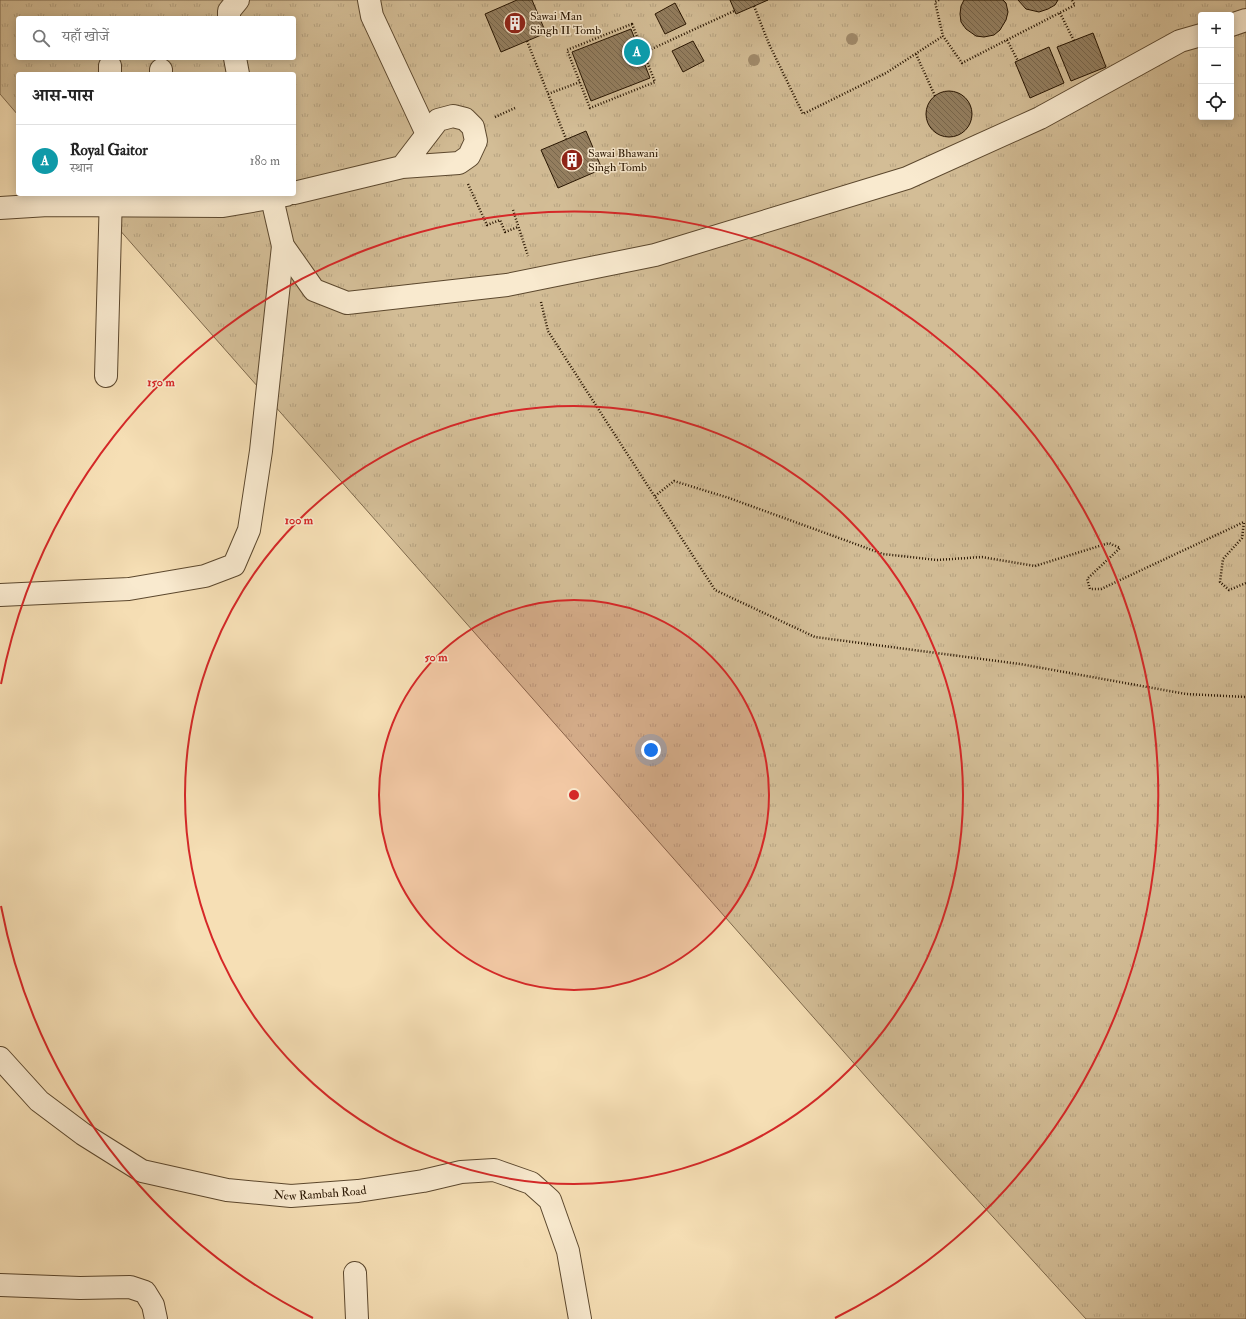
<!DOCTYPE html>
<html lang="hi">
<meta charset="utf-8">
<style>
body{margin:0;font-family:"IM FELL Double Pica","Noto Serif Devanagari",serif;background:#f2f2f2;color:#222}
.controls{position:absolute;right:12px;top:12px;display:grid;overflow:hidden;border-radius:4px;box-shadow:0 2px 10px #0003}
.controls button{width:36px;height:36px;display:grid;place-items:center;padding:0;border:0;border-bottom:1px solid #e0e0e0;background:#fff;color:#222;font:20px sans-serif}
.you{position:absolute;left:651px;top:750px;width:14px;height:14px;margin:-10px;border:3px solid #fff;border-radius:50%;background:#1a73e8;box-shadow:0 0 0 6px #1a73e833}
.badge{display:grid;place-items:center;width:26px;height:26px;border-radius:50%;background:#0b8043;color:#fff;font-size:13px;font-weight:700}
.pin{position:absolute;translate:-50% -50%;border:2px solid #fff;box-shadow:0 1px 4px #0006}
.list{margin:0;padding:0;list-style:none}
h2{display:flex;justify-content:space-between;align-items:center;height:52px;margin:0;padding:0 16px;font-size:17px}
h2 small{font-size:13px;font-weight:400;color:#767676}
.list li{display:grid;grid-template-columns:26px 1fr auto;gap:12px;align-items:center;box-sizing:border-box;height:72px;padding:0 16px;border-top:1px solid #e0e0e0}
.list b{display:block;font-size:15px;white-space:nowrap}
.list p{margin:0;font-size:13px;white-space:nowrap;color:#767676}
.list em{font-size:13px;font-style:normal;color:#767676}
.icon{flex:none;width:22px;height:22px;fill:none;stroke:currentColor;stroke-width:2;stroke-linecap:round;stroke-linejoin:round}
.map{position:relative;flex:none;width:1246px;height:1319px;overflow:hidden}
.search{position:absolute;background:#fff;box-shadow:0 2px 10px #0003;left:16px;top:16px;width:280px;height:44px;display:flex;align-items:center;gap:10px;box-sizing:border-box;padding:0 14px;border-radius:4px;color:#767676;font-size:15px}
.panel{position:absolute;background:#fff;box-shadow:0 2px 10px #0003;left:16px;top:72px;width:280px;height:124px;border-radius:4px}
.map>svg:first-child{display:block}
.grass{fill:url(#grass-tufts);stroke:#7e694c;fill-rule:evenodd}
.building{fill:url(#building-back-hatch);stroke:#281501}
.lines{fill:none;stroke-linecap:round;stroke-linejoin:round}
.minor-casing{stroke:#5c482e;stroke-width:24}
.path{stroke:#281501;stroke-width:2.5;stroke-dasharray:1 2;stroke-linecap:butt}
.minor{stroke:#f9eacf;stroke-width:22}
.tree{fill:#a18b6b}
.ring{fill:none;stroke:#d62828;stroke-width:2}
.labels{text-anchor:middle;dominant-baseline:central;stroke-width:3;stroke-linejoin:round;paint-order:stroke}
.poi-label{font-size:12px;fill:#281501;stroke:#f9eacf;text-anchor:start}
.street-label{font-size:12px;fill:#281501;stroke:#f9eacf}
.centre{fill:#d62828;stroke:#f9eacf;stroke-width:2}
.ring-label{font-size:12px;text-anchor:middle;font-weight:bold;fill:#d62828;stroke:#f9eacf;stroke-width:3;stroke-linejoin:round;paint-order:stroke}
</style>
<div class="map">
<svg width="1246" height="1319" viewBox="0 0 1246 1319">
<defs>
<pattern id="grass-tufts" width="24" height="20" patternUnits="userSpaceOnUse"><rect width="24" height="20" fill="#d3bd96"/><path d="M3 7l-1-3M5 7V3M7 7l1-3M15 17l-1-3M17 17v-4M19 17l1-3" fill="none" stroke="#b5a280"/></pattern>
<pattern id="building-back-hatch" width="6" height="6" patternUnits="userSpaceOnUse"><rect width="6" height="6" fill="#937e5f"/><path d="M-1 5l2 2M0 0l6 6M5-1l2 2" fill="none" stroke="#78664c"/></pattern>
</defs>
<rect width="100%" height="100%" fill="#f6dfb5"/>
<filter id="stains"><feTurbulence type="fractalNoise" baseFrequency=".005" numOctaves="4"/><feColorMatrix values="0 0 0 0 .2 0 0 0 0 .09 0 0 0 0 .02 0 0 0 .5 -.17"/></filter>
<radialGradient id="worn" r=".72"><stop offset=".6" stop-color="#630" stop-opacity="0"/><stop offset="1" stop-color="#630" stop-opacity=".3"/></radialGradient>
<path class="grass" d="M 0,0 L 1246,0 L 1246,1319 L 1086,1319 L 881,1094 L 88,194 L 294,194 L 294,74 L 18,74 L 18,115 L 0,94 ZM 1201,15 L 1231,15 L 1231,117 L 1201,117 ZM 18,18 L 294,18 L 294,58 L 18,58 Z"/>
<path class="building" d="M 517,0 L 532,0 L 546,33 L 501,52 L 485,14 Z
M 730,0 L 768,0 L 736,14 Z
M 964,0 L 1003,0 L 1006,3 L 1008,12 L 1006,20 L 1000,30 L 994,35 L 984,37 L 976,36 L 966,29 L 961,22 L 960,14 L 961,6 Z
M 1018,0 L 1058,0 L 1055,5 L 1048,9 L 1039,12 L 1026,9 Z
M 675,3 L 686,24 L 665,34 L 655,14 Z
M 631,29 L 650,78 L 591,101 L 572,52 Z
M 1093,33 L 1106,67 L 1071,81 L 1057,47 Z
M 693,41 L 704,61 L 683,72 L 672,51 Z
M 1049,47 L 1064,83 L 1030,98 L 1015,62 Z
M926 114a23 23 0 1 1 46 0a23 23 0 1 1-46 0Z
M 586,131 L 602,169 L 558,188 L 541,150 Z"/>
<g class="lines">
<g class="minor-casing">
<g id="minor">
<path d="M 369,0 L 372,16 L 427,134"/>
<path d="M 229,18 L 229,11 L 238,0"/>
<path d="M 1231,25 L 1246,20"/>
<path d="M 235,58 L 238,74"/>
<path d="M 110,66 L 110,74"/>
<path d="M 161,70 L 161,74"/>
<path d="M 294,193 L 402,167 L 459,163 L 469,156 L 476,141 L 473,127 L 465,119 L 453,116 L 438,120 L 402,167"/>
<path d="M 271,194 L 283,246 L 314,290 L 347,303 L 507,285 L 655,255 L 907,178 L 1040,118 L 1180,41 L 1201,35"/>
<path d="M 0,208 L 48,205 L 223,206 L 286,195"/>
<path d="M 106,376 L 111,194"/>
<path d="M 0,595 L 129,589 L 205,576 L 234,565 L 249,530 L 261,451 L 283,246"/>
<path id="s1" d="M 0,1058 L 39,1101 L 83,1134 L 142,1171 L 227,1190 L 291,1196 L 358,1191 L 423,1181 L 461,1172 L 494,1170 L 531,1183 L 550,1200 L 568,1251 L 580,1319"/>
<path d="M 355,1273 L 357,1319"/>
<path d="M 0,1285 L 80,1288 L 130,1287 L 145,1292 L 153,1305 L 156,1319"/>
</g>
</g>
<path class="path" d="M 939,0 L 935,2 L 943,36 L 962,63 L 1075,5 L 1072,0
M 754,6 L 769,44 L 803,114 L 886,73 L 943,36
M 1060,13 L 1074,41
M 632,24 L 655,82 L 590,108 L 567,50 Z
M 1007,40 L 1018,61
M 527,41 L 566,139
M 643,53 L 734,11
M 916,54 L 935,96
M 548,94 L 580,82
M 495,117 L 515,108
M 468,184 L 487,225 L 500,220 L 505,232 L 518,227
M 513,210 L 528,256
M 541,302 L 548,331 L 715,590 L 815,637 L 1020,664 L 1186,694 L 1246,697
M 655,496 L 674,481 L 729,498 L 883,554 L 937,560 L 982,557 L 1035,566 L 1109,543 L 1120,548 L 1087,579 L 1090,589 L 1101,589 L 1244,522 L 1242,538 L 1223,559 L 1220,582 L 1229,590 L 1246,583"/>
<use href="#minor" class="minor"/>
</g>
<g class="tree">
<circle cx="852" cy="39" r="6"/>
<circle cx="754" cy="60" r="6"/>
</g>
<circle cx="574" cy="795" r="195" fill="#d62828" fill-opacity=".12"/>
<g class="ring">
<circle cx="574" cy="795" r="195"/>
<circle cx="574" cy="795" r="389"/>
<path d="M313 1318A584 584 0 0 1 1 906M1 684A584 584 0 1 1 835 1318"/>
</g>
<defs>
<g id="building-disc" transform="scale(1.15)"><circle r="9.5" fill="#8f2418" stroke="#f9eacf"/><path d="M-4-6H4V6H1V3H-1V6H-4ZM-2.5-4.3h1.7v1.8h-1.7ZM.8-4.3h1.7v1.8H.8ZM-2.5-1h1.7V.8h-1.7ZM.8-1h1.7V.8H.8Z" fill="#fff"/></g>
</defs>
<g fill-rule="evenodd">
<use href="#building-disc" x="515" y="23"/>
<use href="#building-disc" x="572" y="160"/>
</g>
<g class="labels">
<g class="poi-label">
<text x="530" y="16">Sawai Man<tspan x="530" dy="14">Singh II Tomb</tspan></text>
<text x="588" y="153">Sawai Bhawani<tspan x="588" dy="14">Singh Tomb</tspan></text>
</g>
<g class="street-label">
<text stroke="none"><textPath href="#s1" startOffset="363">New Rambah Road</textPath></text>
</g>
</g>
<circle cx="574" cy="795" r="6" class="centre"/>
<g class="ring-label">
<text x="161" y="386">150 m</text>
<text x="299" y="524">100 m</text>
<text x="436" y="661">50 m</text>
</g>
<rect width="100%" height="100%" filter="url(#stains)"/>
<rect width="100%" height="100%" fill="url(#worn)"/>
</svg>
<div class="controls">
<button>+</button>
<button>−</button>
<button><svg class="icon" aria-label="locate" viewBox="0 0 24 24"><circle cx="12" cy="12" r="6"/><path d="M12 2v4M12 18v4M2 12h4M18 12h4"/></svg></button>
</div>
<div class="you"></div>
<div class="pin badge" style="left:637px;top:52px;background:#0f9aa8">A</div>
<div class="search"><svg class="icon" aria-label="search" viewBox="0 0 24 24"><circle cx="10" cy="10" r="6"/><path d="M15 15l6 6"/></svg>यहाँ खोजें</div>
<section class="panel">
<h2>आस-पास<small></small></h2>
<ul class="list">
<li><span class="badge" style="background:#0f9aa8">A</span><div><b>Royal Gaitor</b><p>स्थान</p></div><em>180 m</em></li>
</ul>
</section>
</div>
